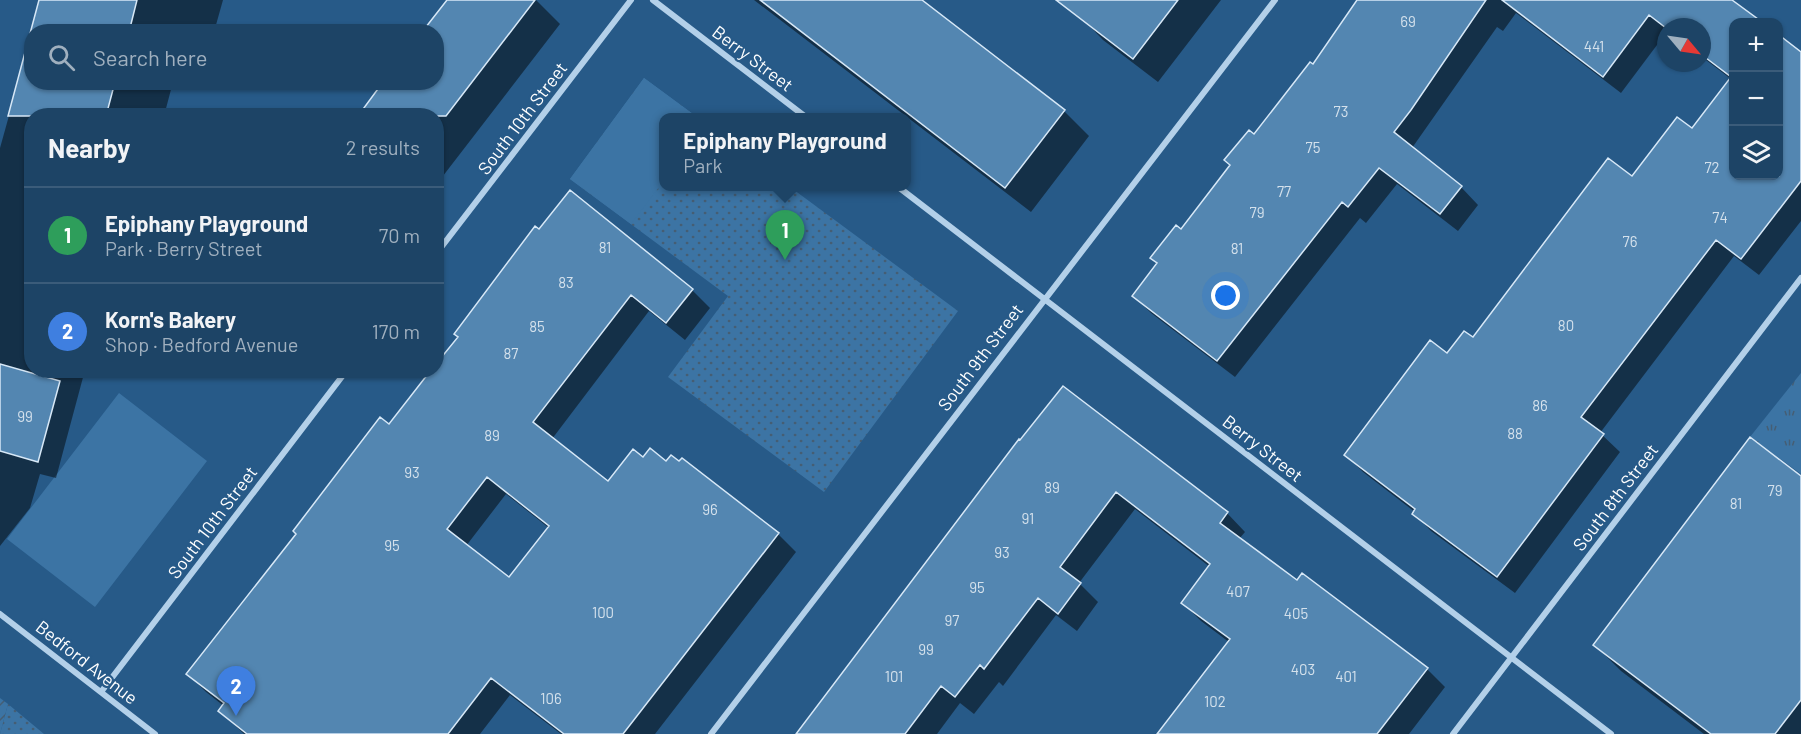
<!DOCTYPE html>
<meta charset="utf-8">
<style>
body{margin:0;font-family:Barlow,sans-serif;background:#254b6c;color:#f1f3f6}
.controls{position:absolute;right:18px;top:18px;display:grid;overflow:hidden;border-radius:12px;box-shadow:0 2px 4px #0004}
.controls button{width:54px;height:54px;display:grid;place-items:center;padding:0;border:0;border-bottom:2px solid #3b5c7a;background:#1d4466;color:#f1f3f6;font:30px sans-serif}
.compass{position:absolute;left:1657px;top:18px;width:54px;height:54px;border-radius:50%;background:#1d4466;box-shadow:0 2px 4px #0004;rotate:119deg}
.you{position:absolute;left:1226px;top:296px;width:21px;height:21px;margin:-15px;border:4px solid #fff;border-radius:50%;background:#1a73e8;box-shadow:0 0 0 9px #1a73e833}
.badge{display:grid;place-items:center;width:39px;height:39px;border-radius:50%;background:#8bbbb9;color:#fff;font-size:20px;font-weight:700}
.pin{position:absolute;translate:-50% -50px;filter:drop-shadow(0 2px 3px #0008)}
.pin::after{content:'';position:absolute;top:32px;width:21px;height:18px;background:inherit;clip-path:polygon(0 0,100% 0,50% 100%)}
.popup{position:absolute;left:659px;top:113px;width:252px;height:78px;box-sizing:border-box;display:grid;place-content:center;border-radius:12px;background:#1d4466;filter:drop-shadow(0 2px 4px #0005);font-size:20px;white-space:nowrap;color:#a0b0bf}
.popup b{font-size:22px;color:#f1f3f6}
.popup::after{content:'';position:absolute;left:50%;top:100%;margin-left:-12px;border:12px solid transparent;border-top-color:#1d4466}
.list{margin:0;padding:0;list-style:none}
h2{display:flex;justify-content:space-between;align-items:center;height:78px;margin:0;padding:0 24px;font-size:26px}
h2 small{font-size:20px;font-weight:400;color:#a0b0bf}
.list li{display:grid;grid-template-columns:39px 1fr auto;gap:18px;align-items:center;box-sizing:border-box;height:96px;padding:0 24px;border-top:2px solid #3b5c7a}
.list b{display:block;font-size:22px;white-space:nowrap}
.list p{margin:0;font-size:20px;white-space:nowrap;color:#a0b0bf}
.list em{font-size:20px;font-style:normal;color:#a0b0bf}
.icon{flex:none;width:33px;height:33px;fill:none;stroke:currentColor;stroke-width:2;stroke-linecap:round;stroke-linejoin:round}
.map{position:relative;flex:none;width:1801px;height:734px;overflow:hidden}
.search{position:absolute;background:#1d4466;box-shadow:0 2px 4px #0004;left:24px;top:24px;width:420px;height:66px;display:flex;align-items:center;gap:15px;box-sizing:border-box;padding:0 21px;border-radius:24px;color:#a0b0bf;font-size:22px}
.panel{position:absolute;background:#1d4466;box-shadow:0 2px 4px #0004;left:24px;top:108px;width:420px;height:270px;border-radius:24px}
.map>svg:first-child{display:block}
.grass{fill:url(#grass-tufts)}
.park{fill:url(#park-dots)}
.garden{fill:url(#garden-furrows)}
.pitch{fill:#3c74a4}
.shadow{fill:#0007;fill-rule:evenodd}
.building{fill:#5386b1;stroke:#d7e8f7;stroke-width:1.5;fill-rule:evenodd}
.lines{fill:none;stroke-linecap:round;stroke-linejoin:round}
.street{stroke:#b3d0e9;stroke-width:6}
.labels{text-anchor:middle;dominant-baseline:central;stroke-width:4.5;stroke-linejoin:round;paint-order:stroke}
.number-label{font-size:15px;fill:#d4e1ec}
.street-label{font-size:18px;fill:#fff;stroke:#275a88}
</style>
<div class="map">
<svg width="1801" height="734" viewBox="0 0 1801 734">
<defs>
<pattern id="grass-tufts" width="24" height="20" patternUnits="userSpaceOnUse" patternTransform="scale(1.5)"><rect width="24" height="20" fill="#3c74a4"/><path d="M3 7l-1-3M5 7V3M7 7l1-3M15 17l-1-3M17 17v-4M19 17l1-3" fill="none" stroke="#455e74"/></pattern>
<pattern id="park-dots" width="8" height="8" patternUnits="userSpaceOnUse" patternTransform="scale(1.5)"><rect width="8" height="8" fill="#3c74a4"/><path d="M2 2h.1M6 6h.1" fill="none" stroke="#455e74" stroke-width="1.8" stroke-linecap="round"/></pattern>
<pattern id="garden-furrows" width="10" height="10" patternUnits="userSpaceOnUse" patternTransform="scale(1.5)"><rect width="10" height="10" fill="#3c74a4"/><path d="M-1 1l2-2M0 10L10 0M9 11l2-2" fill="none" stroke="#455e74"/></pattern>
</defs>
<rect width="100%" height="100%" fill="#275a88"/>
<path class="grass" d="M 1801,373 L 1801,474 L 1750,437 Z"/>
<path class="park" d="M 644,78 L 697,117 L 664,118 L 664,186 L 790,187 L 958,311 L 824,492 L 668,377 L 728,296 L 570,179 Z
M 8,704 L 44,734 L 0,734 Z"/>
<path class="garden" d="M 0,698 L 8,704 L 0,734 Z"/>
<path class="pitch" d="M 644,78 L 697,117 L 664,118 L 663,182 L 631,224 L 570,179 Z
M 119,393 L 207,461 L 95,607 L 7,539 Z"/>
<path class="shadow" d="M 40,0 L 223,0 L 214,32 L 32,32 Z
M 448,0 L 536,0 L 560,24 L 436,185 L 436,82 Z
M 754,0 L 920,0 L 1064,111 L 1089,136 L 1031,212 Z
M 1090,0 L 1221,0 L 1158,82 L 1103,40 L 1079,15 Z
M 1358,0 L 1730,0 L 1759,22 L 1734,22 L 1734,176 L 1778,176 L 1778,37 L 1801,54 L 1801,221 L 1759,275 L 1734,256 L 1600,433 L 1620,452 L 1515,593 L 1431,531 L 1414,513 L 1415,512 L 1363,472 L 1346,455 L 1447,355 L 1473,339 L 1632,178 L 1692,130 L 1731,79 L 1702,57 L 1702,27 L 1666,27 L 1666,33 L 1621,93 L 1516,13 L 1503,31 L 1497,27 L 1412,148 L 1461,187 L 1478,205 L 1458,231 L 1397,184 L 1366,223 L 1360,218 L 1235,377 L 1151,313 L 1134,296 L 1254,136 L 1313,66 Z
M 32,33 L 32,82 L 173,82 L 164,116 L 32,116 L 32,370 L 85,370 L 56,478 L 40,474 L 30,508 L 0,546 L 0,148 Z
M 535,228 L 692,290 L 710,308 L 685,340 L 649,311 L 552,439 L 608,483 L 644,459 L 666,463 L 778,534 L 796,552 L 655,734 L 561,734 L 510,695 L 480,734 L 244,734 L 220,711 L 224,706 L 206,692 L 188,674 L 436,370 ZM 506,494 L 549,528 L 510,579 L 466,546 Z
M 1019,442 L 1227,513 L 1245,532 L 1239,539 L 1297,582 L 1427,669 L 1445,687 L 1409,734 L 1158,734 L 1229,642 L 1201,621 L 1183,603 L 1210,567 L 1135,509 L 1079,583 L 1098,602 L 1077,631 L 1056,615 L 1003,686 L 999,682 L 974,714 L 960,703 L 937,734 L 798,734 Z
M 1801,478 L 1801,734 L 1704,734 L 1621,671 L 1595,645 Z"/>
<path class="building" d="M 39,0 L 137,0 L 129,32 L 32,32 L 32,82 L 115,82 L 106,116 L 8,116 Z
M 447,0 L 535,0 L 446,116 L 358,116 L 383,82 L 436,82 L 436,32 L 422,32 Z
M 760,0 L 922,0 L 1065,110 L 1005,188 Z
M 1056,0 L 1178,0 L 1133,59 Z
M 1357,0 L 1486,0 L 1411,110 L 1394,132 L 1462,186 L 1440,214 L 1379,168 L 1348,207 L 1342,202 L 1217,361 L 1132,296 L 1157,263 L 1150,258 L 1176,225 L 1181,229 L 1230,165 L 1224,160 L 1249,130 L 1254,134 L 1310,62 L 1313,64 Z
M 1502,0 L 1732,0 L 1762,22 L 1734,22 L 1734,176 L 1779,176 L 1779,35 L 1801,52 L 1801,181 L 1741,259 L 1716,240 L 1581,417 L 1604,434 L 1497,577 L 1412,514 L 1415,509 L 1344,455 L 1430,340 L 1447,353 L 1464,331 L 1473,337 L 1608,158 L 1632,176 L 1677,117 L 1692,128 L 1731,77 L 1702,55 L 1702,27 L 1666,28 L 1649,15 L 1603,77 Z
M 570,190 L 693,289 L 666,323 L 631,295 L 533,422 L 608,481 L 633,449 L 643,457 L 650,448 L 666,461 L 671,455 L 679,461 L 682,458 L 779,533 L 623,734 L 564,734 L 491,678 L 448,734 L 247,734 L 218,711 L 224,703 L 186,674 L 296,534 L 293,531 L 380,417 L 389,424 L 431,370 L 436,370 L 436,364 L 458,337 L 454,334 L 535,226 L 539,229 ZM 487,477 L 549,526 L 509,577 L 447,529 Z
M 0,364 L 60,381 L 38,462 L 0,451 Z
M 1063,386 L 1228,512 L 1220,523 L 1297,580 L 1302,573 L 1428,668 L 1377,734 L 1157,734 L 1230,639 L 1181,603 L 1210,564 L 1116,492 L 1060,567 L 1081,583 L 1058,614 L 1038,598 L 984,669 L 980,665 L 955,697 L 941,686 L 905,734 L 796,734 L 1019,439 L 1020,440 Z
M 1750,437 L 1801,476 L 1801,700 L 1775,734 L 1711,734 L 1593,645 Z"/>
<g class="lines">
<path class="street" d="M 653,0 L 807,118
M 897,186 L 1611,734
M 436,254 L 631,0
M 0,614 L 155,734
M 101,692 L 347,370
M 711,734 L 1275,0
M 1453,734 L 1801,278"/>
</g>
<g class="labels">
<g class="number-label">
<text x="1408" y="21">69</text>
<text x="1594" y="46">441</text>
<text x="1341" y="111">73</text>
<text x="1313" y="147">75</text>
<text x="1712" y="167">72</text>
<text x="1284" y="191">77</text>
<text x="1257" y="212">79</text>
<text x="1720" y="217">74</text>
<text x="1630" y="241">76</text>
<text x="605" y="247">81</text>
<text x="1237" y="248">81</text>
<text x="566" y="282">83</text>
<text x="1566" y="325">80</text>
<text x="537" y="326">85</text>
<text x="511" y="353">87</text>
<text x="1540" y="405">86</text>
<text x="25" y="416">99</text>
<text x="1515" y="433">88</text>
<text x="492" y="435">89</text>
<text x="412" y="472">93</text>
<text x="1052" y="487">89</text>
<text x="1775" y="490">79</text>
<text x="1736" y="503">81</text>
<text x="710" y="509">96</text>
<text x="1028" y="518">91</text>
<text x="392" y="545">95</text>
<text x="1002" y="552">93</text>
<text x="977" y="587">95</text>
<text x="1238" y="591">407</text>
<text x="603" y="612">100</text>
<text x="1296" y="613">405</text>
<text x="952" y="620">97</text>
<text x="926" y="649">99</text>
<text x="1303" y="669">403</text>
<text x="894" y="676">101</text>
<text x="1346" y="676">401</text>
<text x="551" y="698">106</text>
<text x="1215" y="701">102</text>
</g>
<g class="street-label">
<text transform="translate(753 58) rotate(37)">Berry Street</text>
<text transform="translate(522 118) rotate(-53)">South 10th Street</text>
<text transform="translate(980 357) rotate(-53)">South 9th Street</text>
<text transform="translate(1263 448) rotate(38)">Berry Street</text>
<text transform="translate(1615 497) rotate(-53)">South 8th Street</text>
<text transform="translate(212 522) rotate(-53)">South 10th Street</text>
<text transform="translate(87 662) rotate(38)">Bedford Avenue</text>
</g>
</g>
</svg>
<div class="controls">
<button>+</button>
<button>−</button>
<button><svg class="icon" aria-label="layers" viewBox="0 0 24 24"><path d="M12 4l9 5-9 5-9-5zM3 14l9 5 9-5"/></svg></button>
</div>
<svg class="compass" viewBox="-18 -18 36 36"><path d="M0-13l5 13h-10z" fill="#e53935"/><path d="M0 13l5-13h-10z" fill="#a0b0bf"/></svg>
<div class="you"></div>
<div class="pin badge" style="left:785px;top:260px;background:#2e9e5b">1</div>
<div class="popup"><b>Epiphany Playground</b>Park</div>
<div class="pin badge" style="left:236px;top:716px;background:#3f7fe0">2</div>
<div class="search"><svg class="icon" aria-label="search" viewBox="0 0 24 24"><circle cx="10" cy="10" r="6"/><path d="M15 15l6 6"/></svg>Search here</div>
<section class="panel">
<h2>Nearby<small>2 results</small></h2>
<ul class="list">
<li><span class="badge" style="background:#2e9e5b">1</span><div><b>Epiphany Playground</b><p>Park · Berry Street</p></div><em>70 m</em></li>
<li><span class="badge" style="background:#3f7fe0">2</span><div><b>Korn's Bakery</b><p>Shop · Bedford Avenue</p></div><em>170 m</em></li>
</ul>
</section>
</div>
